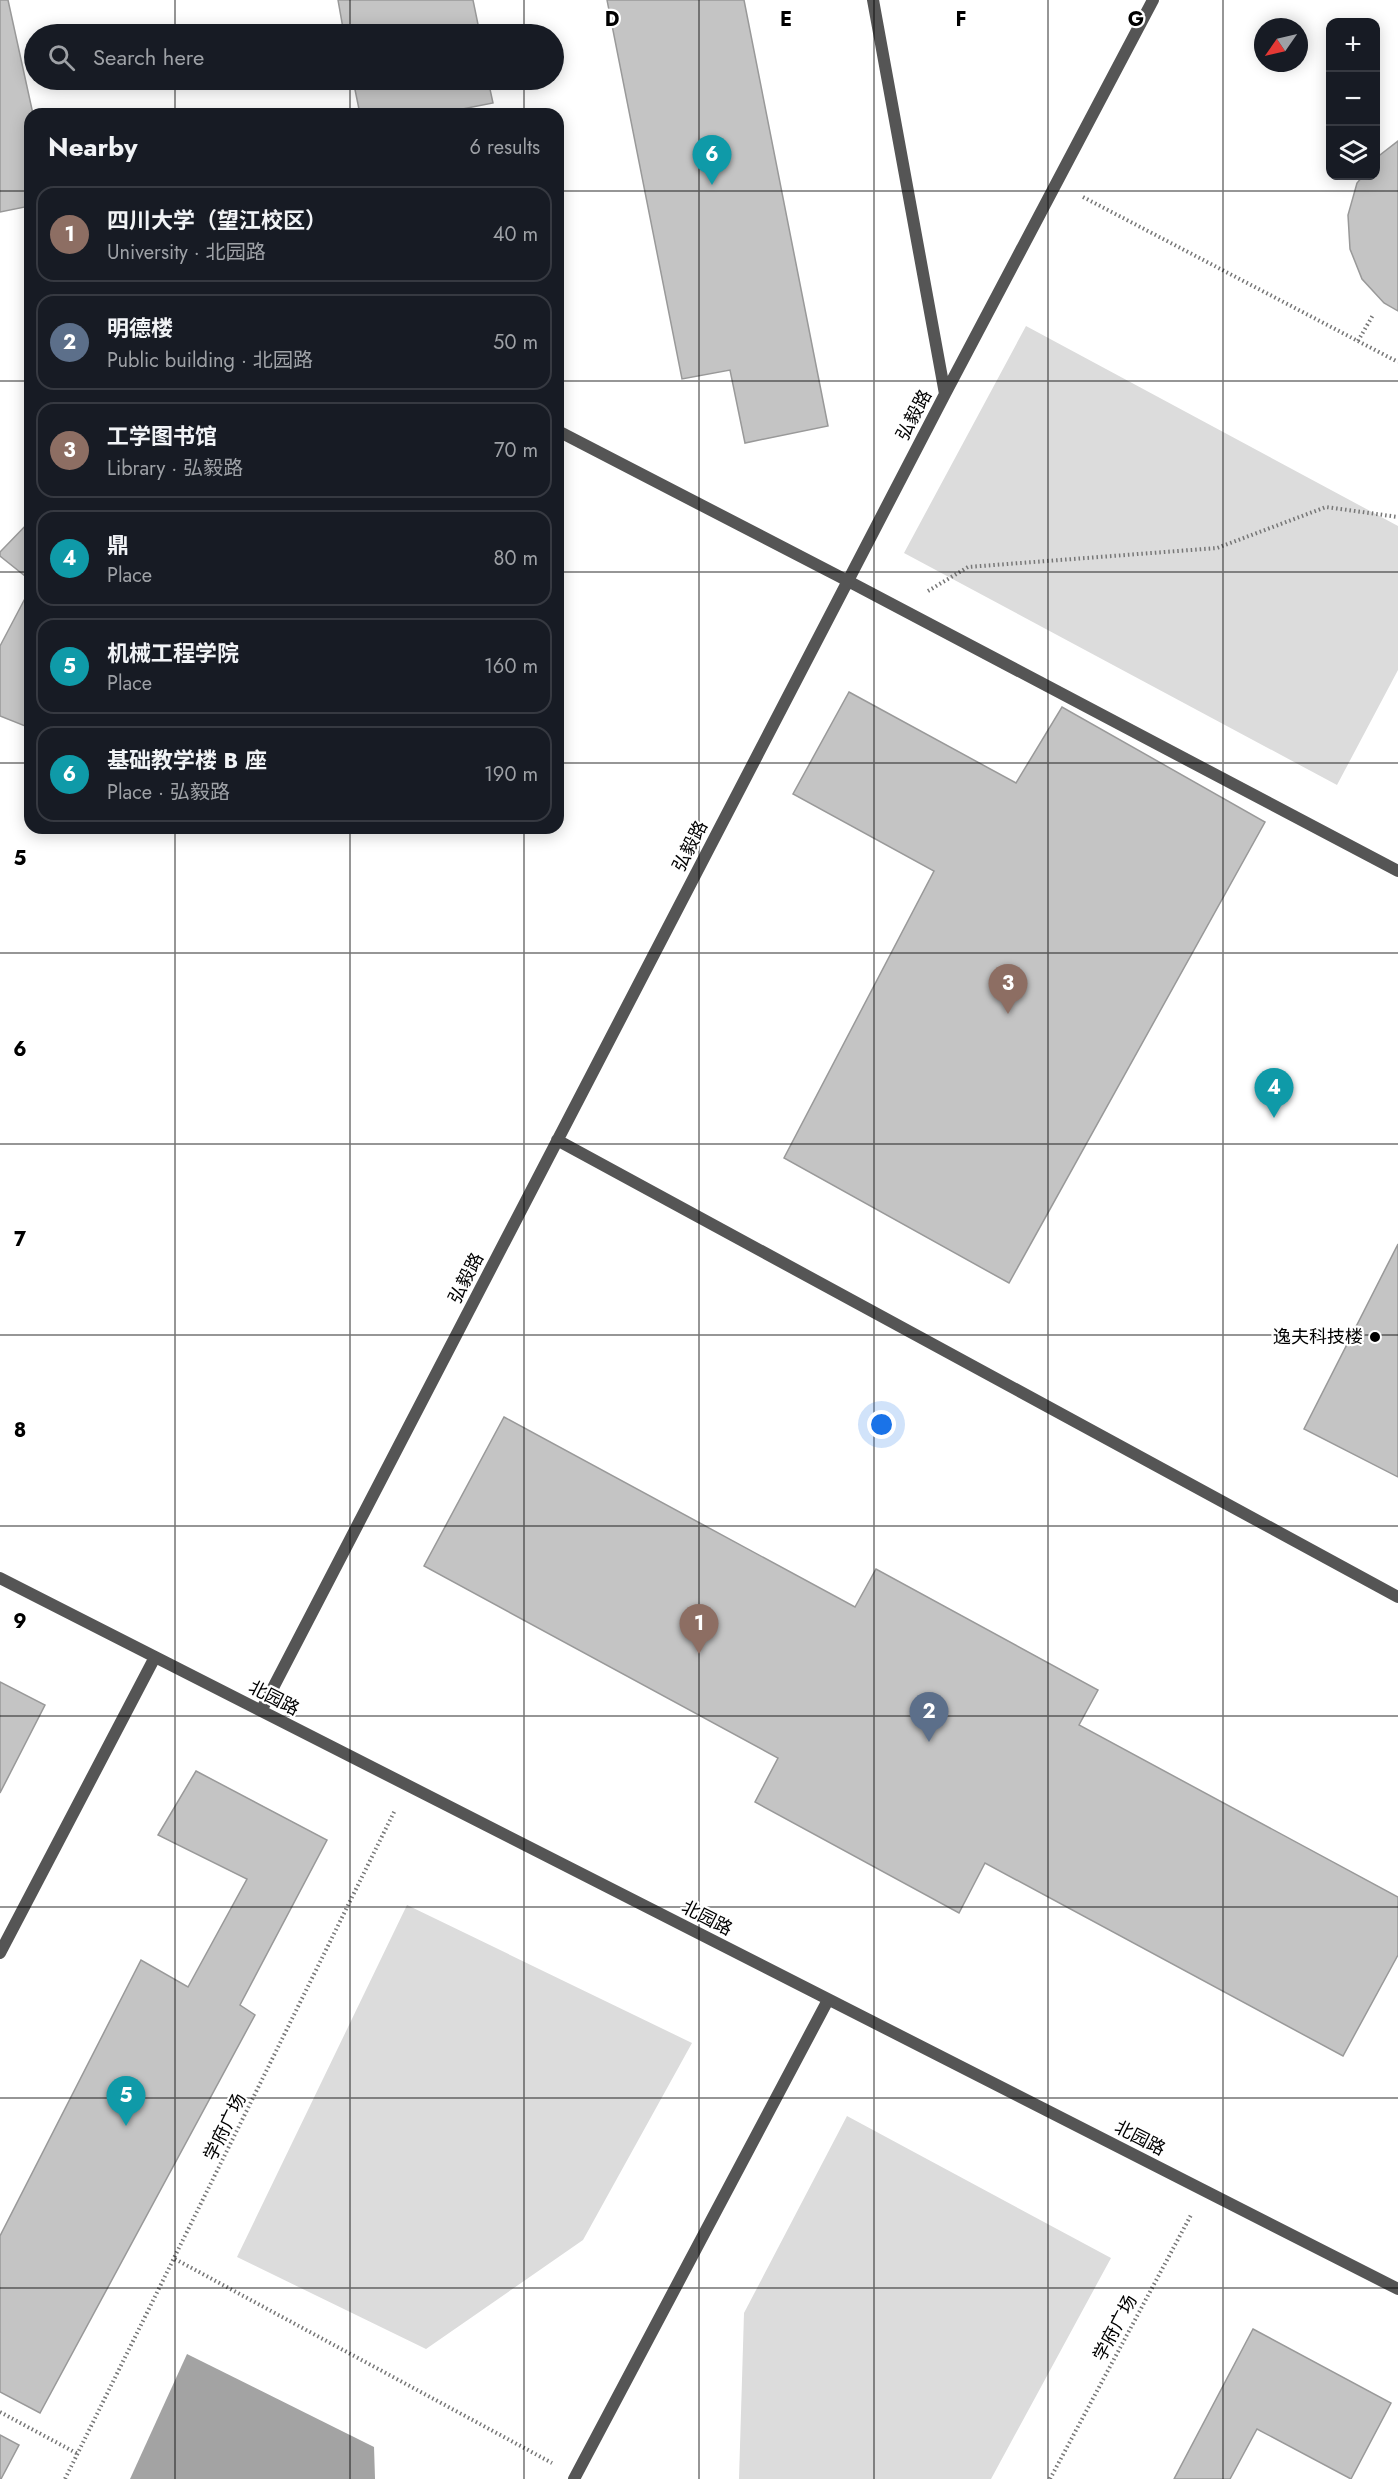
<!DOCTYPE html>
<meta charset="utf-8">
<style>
body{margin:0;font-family:Jost,"Noto Sans SC",sans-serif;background:#242831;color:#f1f3f6}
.controls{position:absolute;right:18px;top:18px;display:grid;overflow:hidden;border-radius:12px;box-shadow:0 3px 15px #0003}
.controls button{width:54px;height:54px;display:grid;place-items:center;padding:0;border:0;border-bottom:2px solid #363941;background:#171b24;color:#f1f3f6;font:30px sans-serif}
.compass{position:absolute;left:1254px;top:18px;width:54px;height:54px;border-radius:50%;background:#171b24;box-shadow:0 3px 15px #0003;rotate:236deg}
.you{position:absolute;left:882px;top:1425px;width:21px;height:21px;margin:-15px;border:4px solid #fff;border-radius:50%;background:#1a73e8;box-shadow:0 0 0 9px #1a73e833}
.badge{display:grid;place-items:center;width:39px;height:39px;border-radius:50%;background:#858687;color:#fff;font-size:20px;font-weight:700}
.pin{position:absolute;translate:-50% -50px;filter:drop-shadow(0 2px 3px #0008)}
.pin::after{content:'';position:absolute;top:32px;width:21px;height:18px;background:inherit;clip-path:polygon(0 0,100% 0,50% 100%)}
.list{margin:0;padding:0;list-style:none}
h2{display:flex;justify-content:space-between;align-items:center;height:78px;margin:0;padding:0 24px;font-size:26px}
h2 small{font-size:20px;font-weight:400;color:#9ea1a6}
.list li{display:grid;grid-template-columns:39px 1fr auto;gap:18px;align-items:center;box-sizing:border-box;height:96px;margin:0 12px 12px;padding:0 12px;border:2px solid #363941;border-radius:18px}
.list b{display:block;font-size:22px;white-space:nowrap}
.list p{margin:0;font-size:20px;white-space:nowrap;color:#9ea1a6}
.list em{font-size:20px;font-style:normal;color:#9ea1a6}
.icon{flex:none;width:33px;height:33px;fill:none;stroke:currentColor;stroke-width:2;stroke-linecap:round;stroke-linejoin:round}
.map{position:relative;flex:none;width:1398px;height:2479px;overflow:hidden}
.search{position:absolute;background:#171b24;box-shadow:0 3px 15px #0003;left:24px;top:24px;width:540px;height:66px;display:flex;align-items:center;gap:15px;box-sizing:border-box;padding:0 21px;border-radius:33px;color:#9ea1a6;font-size:22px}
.panel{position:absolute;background:#171b24;box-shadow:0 3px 15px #0003;left:24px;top:108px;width:540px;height:726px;border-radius:18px}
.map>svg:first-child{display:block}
.green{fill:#dcdcdc}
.water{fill:#a3a3a3}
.building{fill:#c4c4c4;stroke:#999;stroke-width:1.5}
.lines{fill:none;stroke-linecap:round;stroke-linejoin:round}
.path{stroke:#777;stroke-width:4;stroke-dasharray:1.5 3;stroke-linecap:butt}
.minor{stroke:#555;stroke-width:12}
.grid{fill:none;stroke:#000;stroke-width:1.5;stroke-opacity:0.55}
.poi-dot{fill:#000;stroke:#fff;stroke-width:2}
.labels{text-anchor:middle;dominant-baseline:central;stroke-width:4.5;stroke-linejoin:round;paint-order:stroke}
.street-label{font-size:18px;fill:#000;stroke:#fff}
.poi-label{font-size:18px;fill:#000;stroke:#fff;text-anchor:end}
.grid-label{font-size:20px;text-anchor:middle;font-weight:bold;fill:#000;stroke:#fff;stroke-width:4.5;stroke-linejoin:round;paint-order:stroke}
</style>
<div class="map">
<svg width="1398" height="2479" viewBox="0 0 1398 2479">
<rect width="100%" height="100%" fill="#fff"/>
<path class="green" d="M 1026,326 L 1398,526 L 1398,670 L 1337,785 L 904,553 Z
M 407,1905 L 692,2043 L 583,2240 L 426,2349 L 237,2257 Z
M 847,2116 L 1111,2258 L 991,2479 L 739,2479 L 744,2313 Z"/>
<path class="water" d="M 187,2354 L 374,2447 L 375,2479 L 130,2479 Z"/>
<path class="building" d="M 0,0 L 8,0 L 33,114 L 30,114 L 30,206 L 0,212 Z
M 338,0 L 473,0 L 480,34 L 344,34 Z
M 607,0 L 744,0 L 828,426 L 745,443 L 730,370 L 682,379 Z
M 353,80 L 488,80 L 493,103 L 437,114 L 360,114 Z
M 1398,141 L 1398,311 L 1384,303 L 1362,279 L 1350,249 L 1348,215 L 1357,183 L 1363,176 L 1376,176 L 1376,158 Z
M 30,521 L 30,580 L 0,556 L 0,552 Z
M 30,589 L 30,728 L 0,716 L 0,646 Z
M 849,692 L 1016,783 L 1062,707 L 1265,822 L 1009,1283 L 784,1158 L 934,871 L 793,794 Z
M 1398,1244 L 1398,1477 L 1304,1429 Z
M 504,1417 L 855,1607 L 876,1569 L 1098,1690 L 1079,1725 L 1398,1897 L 1398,1955 L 1343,2056 L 985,1863 L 959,1913 L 755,1802 L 778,1758 L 424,1566 Z
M 0,1682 L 45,1705 L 0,1793 Z
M 196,1771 L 327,1840 L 240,2005 L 255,2015 L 40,2413 L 0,2392 L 0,2236 L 141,1960 L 188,1987 L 247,1879 L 158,1835 Z
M 1253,2329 L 1391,2403 L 1351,2479 L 1257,2429 L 1230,2479 L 1174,2479 Z
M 0,2435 L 19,2445 L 1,2479 L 0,2479 Z"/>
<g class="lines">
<path class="path" d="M 1083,197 L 1398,362
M 1358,341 L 1373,315
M 928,591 L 968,567 L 1217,548 L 1326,507 L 1398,517
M 175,2259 L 552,2463
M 0,2412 L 78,2454
M 65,2479 L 395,1810
M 1050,2479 L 1191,2215"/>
<path class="minor" d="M 873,0 L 945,394
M 558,431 L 848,581 L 1398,871
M 557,1140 L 1398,1597
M 0,1578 L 1398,2289
M 261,1711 L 945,394 L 1153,0
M 0,1953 L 155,1657
M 574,2479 L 828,2000"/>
</g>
<path class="grid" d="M 175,0 L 175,34M 350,0 L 350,34M 524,0 L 524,34M 699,0 L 699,2479M 874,0 L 874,2479M 1048,0 L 1048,2479M 1223,0 L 1223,2479M 175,80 L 175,114M 350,80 L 350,114M 524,80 L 524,114M 0,191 L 30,191M 558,191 L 1398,191M 0,381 L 30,381M 558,381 L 1398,381M 0,572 L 30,572M 558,572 L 1398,572M 0,763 L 30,763M 558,763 L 1398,763M 175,828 L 175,2479M 350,828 L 350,2479M 524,828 L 524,2479M 0,953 L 1398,953M 0,1144 L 1398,1144M 0,1335 L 1398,1335M 0,1526 L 1398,1526M 0,1716 L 1398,1716M 0,1907 L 1398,1907M 0,2098 L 1398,2098M 0,2288 L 1398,2288"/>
<circle class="poi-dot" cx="1375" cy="1337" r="6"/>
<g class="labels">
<g class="street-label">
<text transform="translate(914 415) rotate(-62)">弘毅路</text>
<text transform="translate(690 846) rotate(-63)">弘毅路</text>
<text transform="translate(466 1278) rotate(-63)">弘毅路</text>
<text transform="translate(274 1698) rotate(27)">北园路</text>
<text transform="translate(707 1918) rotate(27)">北园路</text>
<text transform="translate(225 2127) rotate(-64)">学府广场</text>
<text transform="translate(1140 2138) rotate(27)">北园路</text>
<text transform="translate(1115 2328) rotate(-62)">学府广场</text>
</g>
<g class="poi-label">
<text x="1363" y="1337">逸夫科技楼</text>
</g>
</g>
<g class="grid-label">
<text x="612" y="26">D</text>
<text x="786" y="26">E</text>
<text x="961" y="26">F</text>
<text x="1136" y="26">G</text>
<text x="20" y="865">5</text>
<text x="20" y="1056">6</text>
<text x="20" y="1246">7</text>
<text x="20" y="1437">8</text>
<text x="20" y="1628">9</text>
</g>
</svg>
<div class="controls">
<button>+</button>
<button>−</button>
<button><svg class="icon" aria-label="layers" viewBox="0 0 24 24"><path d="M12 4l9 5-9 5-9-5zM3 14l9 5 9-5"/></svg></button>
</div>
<svg class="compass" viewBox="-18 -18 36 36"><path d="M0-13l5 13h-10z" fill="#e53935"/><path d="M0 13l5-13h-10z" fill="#9ea1a6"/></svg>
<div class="you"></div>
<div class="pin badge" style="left:699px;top:1654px;background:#8d6e63">1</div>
<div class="pin badge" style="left:929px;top:1742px;background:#5c6f8a">2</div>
<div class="pin badge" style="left:1008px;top:1014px;background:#8d6e63">3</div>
<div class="pin badge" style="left:1274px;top:1118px;background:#0f9aa8">4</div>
<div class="pin badge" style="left:126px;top:2126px;background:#0f9aa8">5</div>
<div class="pin badge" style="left:712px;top:185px;background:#0f9aa8">6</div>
<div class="search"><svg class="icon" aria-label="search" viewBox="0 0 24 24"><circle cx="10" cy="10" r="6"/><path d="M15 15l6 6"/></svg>Search here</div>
<section class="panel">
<h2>Nearby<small>6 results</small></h2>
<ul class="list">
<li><span class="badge" style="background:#8d6e63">1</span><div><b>四川大学（望江校区）</b><p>University · 北园路</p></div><em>40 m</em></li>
<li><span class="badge" style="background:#5c6f8a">2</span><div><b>明德楼</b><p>Public building · 北园路</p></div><em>50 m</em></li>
<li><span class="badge" style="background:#8d6e63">3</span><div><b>工学图书馆</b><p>Library · 弘毅路</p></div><em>70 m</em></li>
<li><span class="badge" style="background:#0f9aa8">4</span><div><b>鼎</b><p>Place</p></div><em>80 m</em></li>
<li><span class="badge" style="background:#0f9aa8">5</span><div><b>机械工程学院</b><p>Place</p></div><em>160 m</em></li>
<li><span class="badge" style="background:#0f9aa8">6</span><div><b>基础教学楼 B 座</b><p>Place · 弘毅路</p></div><em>190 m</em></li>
</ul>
</section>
</div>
